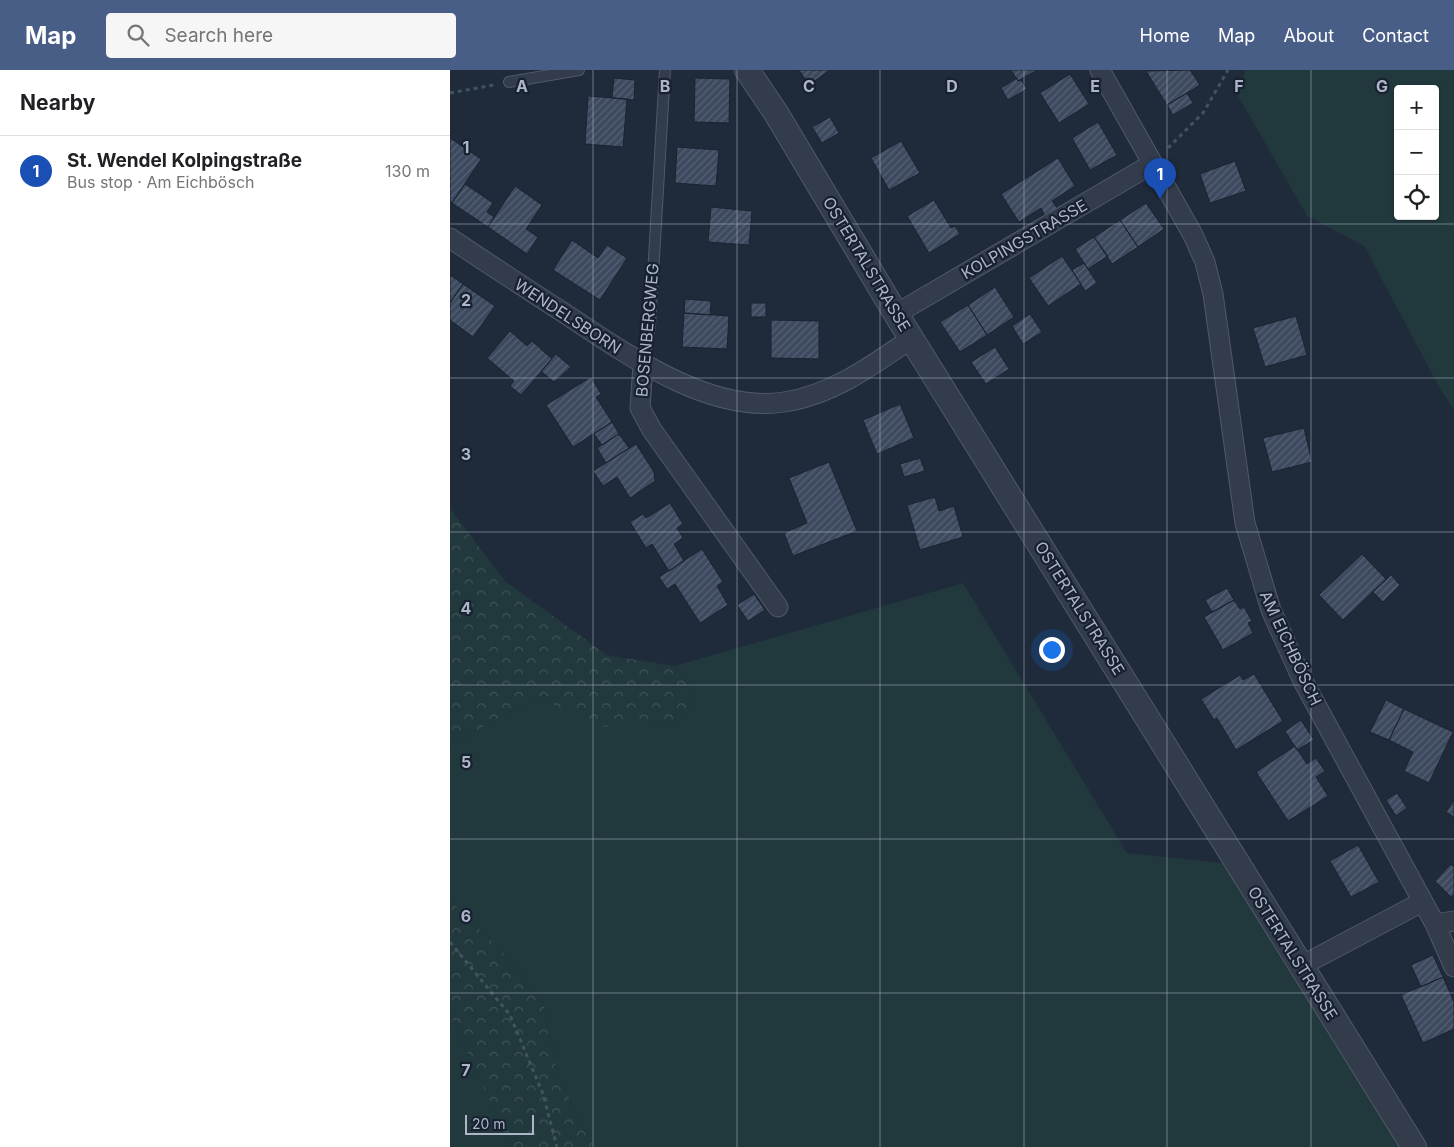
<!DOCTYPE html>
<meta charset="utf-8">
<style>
body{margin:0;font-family:Inter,sans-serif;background:#f6f6f6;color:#202124}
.controls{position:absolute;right:15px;top:15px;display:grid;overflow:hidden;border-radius:5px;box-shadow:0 1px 4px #0004}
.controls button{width:45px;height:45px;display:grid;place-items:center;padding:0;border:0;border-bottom:1px solid #e0e0e0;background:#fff;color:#202124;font:25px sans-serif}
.scale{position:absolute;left:15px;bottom:12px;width:69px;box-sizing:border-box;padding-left:5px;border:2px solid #adb6c8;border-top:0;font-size:14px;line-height:18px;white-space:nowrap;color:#adb6c8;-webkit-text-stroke:4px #182130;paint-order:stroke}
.you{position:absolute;left:601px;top:579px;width:18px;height:18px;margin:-12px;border:4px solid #fff;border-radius:50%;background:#1a73e8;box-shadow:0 0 0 8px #1a73e833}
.badge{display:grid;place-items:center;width:32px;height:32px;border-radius:50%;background:#495e87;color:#fff;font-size:16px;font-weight:700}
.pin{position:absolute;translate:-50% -41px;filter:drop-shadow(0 1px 2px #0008)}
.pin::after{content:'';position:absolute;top:26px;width:18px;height:15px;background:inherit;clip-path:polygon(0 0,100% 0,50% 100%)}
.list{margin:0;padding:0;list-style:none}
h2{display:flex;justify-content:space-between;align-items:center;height:65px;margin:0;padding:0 20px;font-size:21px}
h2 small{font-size:16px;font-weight:400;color:#757577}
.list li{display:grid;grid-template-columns:32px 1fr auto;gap:15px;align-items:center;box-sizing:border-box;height:70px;padding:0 20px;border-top:1px solid #e0e0e0}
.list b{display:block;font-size:19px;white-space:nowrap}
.list p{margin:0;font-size:16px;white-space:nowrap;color:#757577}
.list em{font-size:16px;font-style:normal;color:#757577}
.icon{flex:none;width:28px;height:28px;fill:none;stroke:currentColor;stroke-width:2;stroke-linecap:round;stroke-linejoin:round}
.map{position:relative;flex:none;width:1004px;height:1077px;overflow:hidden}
header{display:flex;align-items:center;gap:30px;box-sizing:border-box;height:70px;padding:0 25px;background:#495e87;color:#fff}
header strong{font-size:24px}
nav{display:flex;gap:28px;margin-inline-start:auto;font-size:18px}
.search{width:350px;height:45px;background:#f6f6f6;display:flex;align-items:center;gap:12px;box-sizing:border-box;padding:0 18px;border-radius:5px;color:#757577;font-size:19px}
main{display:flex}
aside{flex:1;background:#fff}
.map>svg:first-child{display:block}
.grass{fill:#21383c;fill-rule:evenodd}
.forest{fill:url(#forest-crowns)}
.building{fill:url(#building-hatch);stroke:#1a2332}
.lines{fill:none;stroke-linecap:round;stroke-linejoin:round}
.service-casing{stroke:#505969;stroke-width:12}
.minor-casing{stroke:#505969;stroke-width:21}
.tertiary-casing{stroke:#505969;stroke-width:26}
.path{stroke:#3f555a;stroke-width:3;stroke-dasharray:4 4;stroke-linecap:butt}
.service{stroke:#333c4b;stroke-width:10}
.minor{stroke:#333c4b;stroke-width:19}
.tertiary{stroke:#333c4b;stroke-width:24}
.grid{fill:none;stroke:#adb6c8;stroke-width:1;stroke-opacity:0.55}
.labels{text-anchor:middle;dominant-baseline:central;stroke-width:4.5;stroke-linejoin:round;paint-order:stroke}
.street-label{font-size:16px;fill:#adb6c8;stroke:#182130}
.grid-label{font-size:16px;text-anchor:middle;font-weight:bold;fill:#adb6c8;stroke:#182130;stroke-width:4.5;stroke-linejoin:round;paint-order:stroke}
</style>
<header>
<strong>Map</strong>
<div class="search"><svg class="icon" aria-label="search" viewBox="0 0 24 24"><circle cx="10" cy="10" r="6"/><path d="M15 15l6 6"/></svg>Search here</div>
<nav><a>Home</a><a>Map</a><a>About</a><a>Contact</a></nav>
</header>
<main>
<aside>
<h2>Nearby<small></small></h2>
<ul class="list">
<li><span class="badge" style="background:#1a4fb4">1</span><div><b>St. Wendel Kolpingstraße</b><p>Bus stop · Am Eichbösch</p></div><em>130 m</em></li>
</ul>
</aside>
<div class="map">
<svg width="1004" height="1077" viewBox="0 0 1004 1077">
<defs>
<pattern id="forest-crowns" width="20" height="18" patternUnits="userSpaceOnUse" patternTransform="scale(1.25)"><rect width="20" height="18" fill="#21383c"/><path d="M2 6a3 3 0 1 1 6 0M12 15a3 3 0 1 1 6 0" fill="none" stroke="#3f5357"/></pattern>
<pattern id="building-hatch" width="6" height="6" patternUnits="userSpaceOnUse" patternTransform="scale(1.25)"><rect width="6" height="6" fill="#3d495e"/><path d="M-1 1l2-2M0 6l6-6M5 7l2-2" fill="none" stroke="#566174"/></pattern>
</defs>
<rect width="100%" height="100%" fill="#1f2a3b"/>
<path class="grass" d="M 795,0 L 1004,0 L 1004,340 L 989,317 L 914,176 L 857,146 L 788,26 ZM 948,19 L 985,19 L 985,146 L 948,146 Z
M 513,513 L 677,783 L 773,793 L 954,1077 L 144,1077 L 108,1006 L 93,931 L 50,879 L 0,830 L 0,675 L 89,626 L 144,657 L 240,649 L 239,617 L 224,596 Z
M 0,943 L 57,1067 L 61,1077 L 0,1077 Z"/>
<path class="forest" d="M 0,439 L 56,512 L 157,585 L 224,596 L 239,617 L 240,649 L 144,658 L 89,626 L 0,675 Z
M 0,830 L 50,879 L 93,931 L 108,1006 L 144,1077 L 61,1077 L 0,943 Z"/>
<path class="building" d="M 349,0 L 380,0 L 359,15 Z
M 561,0 L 587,0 L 568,11 Z
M 740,0 L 750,15 L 717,35 L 696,1 Z
M 620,4 L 639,34 L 609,53 L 590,23 Z
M 164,8 L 185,10 L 184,30 L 162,28 Z
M 245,8 L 280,9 L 279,53 L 244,52 Z
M 567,8 L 568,11 L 571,10 L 577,19 L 558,30 L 551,18 Z
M 737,23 L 743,33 L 723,45 L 717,35 Z
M 138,26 L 177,29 L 173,77 L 135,74 Z
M 380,47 L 389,63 L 372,73 L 362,57 Z
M 648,52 L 667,85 L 640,100 L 622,68 Z
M 0,68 L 31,89 L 2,133 L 0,131 Z
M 451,71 L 470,103 L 439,120 L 421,88 Z
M 227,77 L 269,80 L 266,116 L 225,113 Z
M 608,88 L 625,116 L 602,131 L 607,138 L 595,146 L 591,138 L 569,152 L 551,124 Z
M 785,91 L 796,121 L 760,133 L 750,104 Z
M 15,114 L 43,133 L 37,142 L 44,147 L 38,157 L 2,133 Z
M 65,116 L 92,135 L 76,159 L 88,167 L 77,184 L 38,157 Z
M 484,130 L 501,158 L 505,156 L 510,164 L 479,183 L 457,146 Z
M 696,133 L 714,159 L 688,177 L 670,150 Z
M 261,137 L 302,141 L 299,175 L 258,172 Z
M 670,150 L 688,177 L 662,194 L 644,167 Z
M 644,167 L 658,186 L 638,199 L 625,179 Z
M 122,170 L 148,188 L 157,175 L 177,188 L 150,230 L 103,200 Z
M 612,186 L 631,214 L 598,236 L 579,208 Z
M 634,193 L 647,213 L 635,221 L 622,200 Z
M 0,205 L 13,214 L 0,233 Z
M 13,214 L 45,236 L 23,267 L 0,250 L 0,233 Z
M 545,217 L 564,247 L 537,265 L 518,235 Z
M 235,229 L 261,231 L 260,245 L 234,243 Z
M 301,233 L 316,233 L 316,247 L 301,247 Z
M 518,235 L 537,265 L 510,282 L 490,252 Z
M 234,243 L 279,246 L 277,279 L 232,277 Z
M 580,244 L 592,262 L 573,274 L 562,256 Z
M 846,246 L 857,285 L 815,297 L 803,258 Z
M 321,250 L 369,251 L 369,289 L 321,288 Z
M 60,261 L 77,276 L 82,271 L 102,289 L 71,325 L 60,316 L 64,311 L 37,288 Z
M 545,277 L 559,299 L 536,314 L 521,292 Z
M 106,284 L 121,297 L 104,312 L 91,301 Z
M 141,307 L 151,324 L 146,327 L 162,352 L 123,377 L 96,335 Z
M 450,334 L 464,368 L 427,384 L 413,350 Z
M 162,352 L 169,364 L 152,375 L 144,364 Z
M 854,358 L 862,392 L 822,402 L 813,368 Z
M 169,364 L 179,378 L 156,393 L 147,378 Z
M 186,374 L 204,402 L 205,411 L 180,428 L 167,407 L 153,416 L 143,401 Z
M 470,388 L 475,401 L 454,407 L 450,394 Z
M 379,392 L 407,461 L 343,486 L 334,463 L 357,453 L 339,408 Z
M 485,427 L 489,441 L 504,436 L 513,467 L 470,480 L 457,435 Z
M 220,433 L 233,454 L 227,458 L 233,468 L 224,474 L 234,491 L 219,501 L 202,474 L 196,478 L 180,452 L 193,444 L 196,448 Z
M 252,479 L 273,512 L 267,516 L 278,535 L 250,553 L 225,514 L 217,519 L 209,507 Z
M 912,484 L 936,509 L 893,550 L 869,525 Z
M 941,505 L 950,515 L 933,532 L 923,522 Z
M 777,518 L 784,530 L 762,542 L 755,530 Z
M 304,524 L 315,540 L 298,551 L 287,535 Z
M 784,530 L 790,539 L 794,537 L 802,551 L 798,553 L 803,563 L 773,580 L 754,547 Z
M 804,604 L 833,651 L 786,680 L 767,648 L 764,650 L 751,629 L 790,605 L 793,610 Z
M 936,630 L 954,639 L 939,670 L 920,662 Z
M 954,639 L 1003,662 L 979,713 L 954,701 L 963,682 L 939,670 Z
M 851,650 L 864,670 L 847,680 L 835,661 Z
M 845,676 L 857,694 L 866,688 L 875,701 L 866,707 L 878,726 L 838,751 L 806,702 Z
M 947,723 L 957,738 L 946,746 L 936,730 Z
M 1004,730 L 1004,747 L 996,742 Z
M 908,775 L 929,812 L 901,827 L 880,791 Z
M 1001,794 L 1004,797 L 1004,824 L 1001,827 L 985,811 Z
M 983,885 L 993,907 L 971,917 L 961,895 Z
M 993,907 L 1004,932 L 1004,959 L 973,973 L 951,925 Z"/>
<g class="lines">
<g class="service-casing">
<path id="service" d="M 59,12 L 129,0
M 193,295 L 200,256 L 215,0"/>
</g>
<g class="minor-casing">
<path id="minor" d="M 650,0 L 743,165 L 755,192 L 763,224 L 795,453 L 821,540 L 853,611 L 985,854 L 1004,897
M 0,168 C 37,193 74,217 111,241 C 172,281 257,344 334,332 C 382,325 423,295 462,268
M 446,244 L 702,94
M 193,295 L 190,338 L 202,360 L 328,537
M 985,854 L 1004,851
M 851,896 L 972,832"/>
</g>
<g class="tertiary-casing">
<path id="tertiary" d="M 297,0 L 326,43 L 446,244 L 964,1077"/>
</g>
<path class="path" d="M 0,23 L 44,15
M 718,78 L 753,43 L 778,0
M 0,872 L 60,945 L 93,1024 L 107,1077"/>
<use href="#service" class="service"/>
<use href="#minor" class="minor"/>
<use href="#tertiary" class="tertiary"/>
</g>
<path class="grid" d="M 143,0 L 143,1077M 287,0 L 287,1077M 430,0 L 430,1077M 574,0 L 574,1077M 717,0 L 717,1077M 861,0 L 861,1077M 0,154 L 1004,154M 0,308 L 1004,308M 0,462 L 1004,462M 0,615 L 1004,615M 0,769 L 1004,769M 0,923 L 1004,923"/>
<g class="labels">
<g class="street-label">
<text transform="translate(574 169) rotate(-30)">KOLPINGSTRASSE</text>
<text transform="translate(417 194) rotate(59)">OSTERTALSTRASSE</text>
<text transform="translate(118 246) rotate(33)">WENDELSBORN</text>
<text transform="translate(197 260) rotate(-85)">BOSENBERGWEG</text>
<text transform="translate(630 538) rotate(58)">OSTERTALSTRASSE</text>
<text transform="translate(841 578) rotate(65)">AM EICHBÖSCH</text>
<text transform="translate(843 883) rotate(58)">OSTERTALSTRASSE</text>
</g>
</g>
<g class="grid-label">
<text x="72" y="22">A</text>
<text x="215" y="22">B</text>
<text x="359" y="22">C</text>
<text x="502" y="22">D</text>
<text x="645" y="22">E</text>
<text x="789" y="22">F</text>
<text x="932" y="22">G</text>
<text x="16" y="83">1</text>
<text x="16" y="236">2</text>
<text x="16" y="390">3</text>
<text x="16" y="544">4</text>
<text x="16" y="698">5</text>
<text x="16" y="852">6</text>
<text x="16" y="1006">7</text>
</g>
</svg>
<div class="controls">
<button>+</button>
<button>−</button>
<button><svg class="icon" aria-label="locate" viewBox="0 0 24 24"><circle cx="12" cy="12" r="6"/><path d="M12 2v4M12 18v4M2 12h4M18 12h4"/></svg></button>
</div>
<div class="scale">20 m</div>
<div class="you"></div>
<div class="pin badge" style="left:710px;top:129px;background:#1a4fb4">1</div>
</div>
</main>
